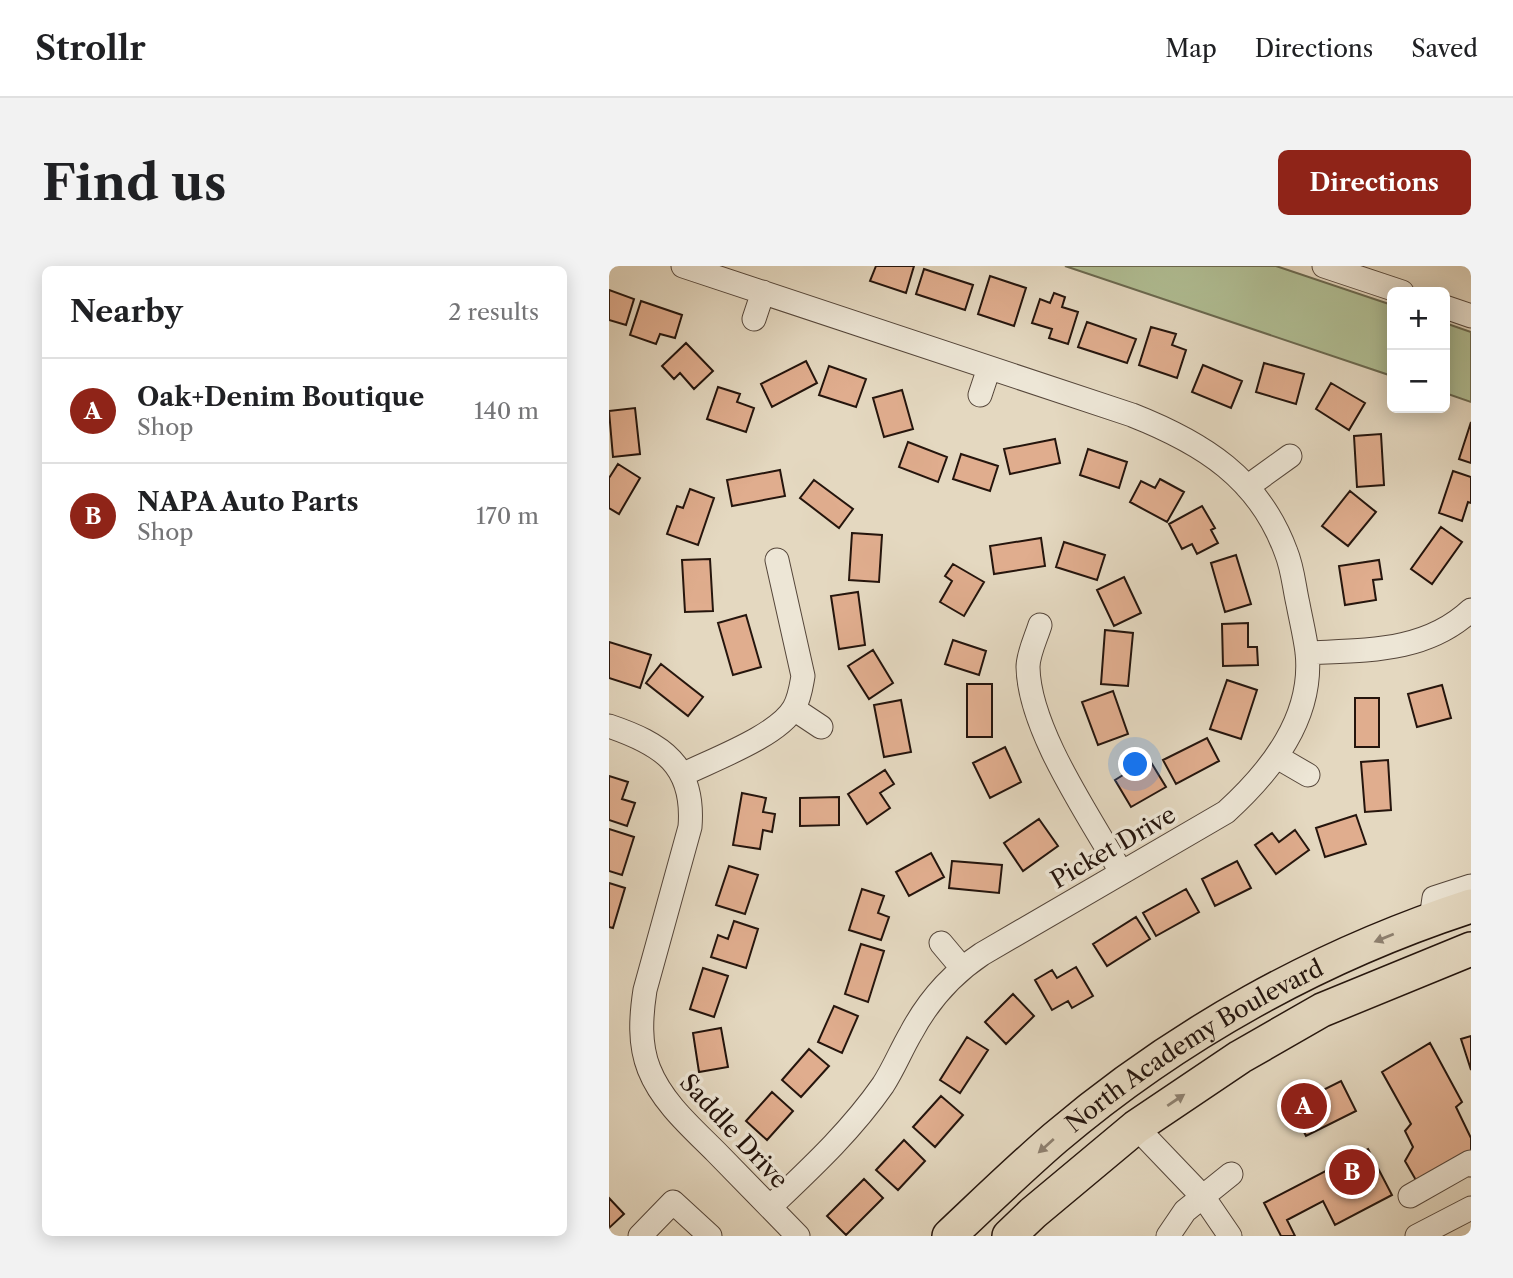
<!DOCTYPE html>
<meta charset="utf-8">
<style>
body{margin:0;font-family:"Libre Caslon Text",serif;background:#f2f2f2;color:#202124}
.controls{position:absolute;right:21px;top:21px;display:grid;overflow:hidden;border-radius:10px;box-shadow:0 4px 18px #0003}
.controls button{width:63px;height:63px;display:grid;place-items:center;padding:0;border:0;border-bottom:2px solid #e0e0e0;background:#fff;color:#202124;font:35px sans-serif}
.you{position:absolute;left:527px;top:499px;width:24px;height:24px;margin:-18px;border:5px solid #fff;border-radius:50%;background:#1a73e8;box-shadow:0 0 0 10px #1a73e833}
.badge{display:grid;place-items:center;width:46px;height:46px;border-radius:50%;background:#8f2418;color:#fff;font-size:23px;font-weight:700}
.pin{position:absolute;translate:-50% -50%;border:4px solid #fff;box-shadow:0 2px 7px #0006}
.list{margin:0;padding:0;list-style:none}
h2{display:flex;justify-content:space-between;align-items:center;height:91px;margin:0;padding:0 28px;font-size:30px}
h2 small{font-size:23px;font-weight:400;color:#757577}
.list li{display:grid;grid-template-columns:46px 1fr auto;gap:21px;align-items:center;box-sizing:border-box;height:105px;padding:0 28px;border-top:2px solid #e0e0e0}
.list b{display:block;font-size:26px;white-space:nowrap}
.list p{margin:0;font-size:23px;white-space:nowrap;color:#757577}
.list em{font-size:23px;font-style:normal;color:#757577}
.map{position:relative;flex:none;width:862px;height:970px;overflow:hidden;border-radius:10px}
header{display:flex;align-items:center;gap:42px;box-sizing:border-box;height:98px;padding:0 35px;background:#fff;border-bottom:2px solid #e0e0e0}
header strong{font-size:33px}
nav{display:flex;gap:38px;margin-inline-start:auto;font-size:24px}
.intro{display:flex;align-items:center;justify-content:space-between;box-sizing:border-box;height:168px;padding:0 42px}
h1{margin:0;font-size:49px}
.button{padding:18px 32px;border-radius:10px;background:#8f2418;color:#fff;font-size:24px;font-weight:700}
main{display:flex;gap:42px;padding:0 42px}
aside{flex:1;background:#fff;border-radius:10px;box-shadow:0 4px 18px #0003}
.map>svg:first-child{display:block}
.green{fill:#b1bf95;stroke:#6b6a51;stroke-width:2}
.building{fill:#e0ad8e;stroke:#25150d;stroke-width:2}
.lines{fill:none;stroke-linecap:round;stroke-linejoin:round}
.minor-casing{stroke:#55463a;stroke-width:25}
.highway-casing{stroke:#25150d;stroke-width:36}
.minor{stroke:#ede6d6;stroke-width:23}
.highway{stroke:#e4d8c0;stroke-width:33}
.oneway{fill:#8e806f}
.labels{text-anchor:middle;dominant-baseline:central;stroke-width:7;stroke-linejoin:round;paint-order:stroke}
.street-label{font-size:24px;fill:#25150d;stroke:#ede6d6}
</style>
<header>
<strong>Strollr</strong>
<nav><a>Map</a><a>Directions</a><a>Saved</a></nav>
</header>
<div class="intro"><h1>Find us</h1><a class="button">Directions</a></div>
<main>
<aside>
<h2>Nearby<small>2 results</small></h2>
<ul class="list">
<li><span class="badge">A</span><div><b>Oak+Denim Boutique</b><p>Shop</p></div><em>140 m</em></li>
<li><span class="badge">B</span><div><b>NAPA Auto Parts</b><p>Shop</p></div><em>170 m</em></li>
</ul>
</aside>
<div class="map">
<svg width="862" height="970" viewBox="0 0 862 970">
<rect width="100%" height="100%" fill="#e4d8c0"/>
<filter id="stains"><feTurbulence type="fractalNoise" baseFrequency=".00286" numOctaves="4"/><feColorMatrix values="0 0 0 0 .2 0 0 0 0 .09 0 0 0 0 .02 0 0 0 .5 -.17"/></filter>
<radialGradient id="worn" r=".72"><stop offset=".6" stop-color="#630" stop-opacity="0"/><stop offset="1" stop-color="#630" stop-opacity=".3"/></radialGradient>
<path class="green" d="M 456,0 L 667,0 L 783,39 L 783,110 Z
M 836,57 L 862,66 L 862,136 L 836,127 Z"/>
<path class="building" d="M 267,0 L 305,0 L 297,27 L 261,15 Z
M 315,3 L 364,19 L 356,44 L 307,28 Z
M 381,10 L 417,22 L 405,60 L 369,48 Z
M 0,24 L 25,33 L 17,59 L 0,54 Z
M 445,27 L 456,31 L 453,41 L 469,46 L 459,78 L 440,72 L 443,63 L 423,57 L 431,33 L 441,37 Z
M 32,35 L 73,49 L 66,72 L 51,68 L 47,78 L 21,69 Z
M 478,56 L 527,73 L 518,97 L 469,81 Z
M 542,61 L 567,68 L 563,79 L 577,84 L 568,112 L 530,99 Z
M 77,77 L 104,105 L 85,123 L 71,107 L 65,113 L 53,100 Z
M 197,95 L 208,117 L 163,141 L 152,118 Z
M 655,97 L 695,108 L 687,138 L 647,126 Z
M 594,99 L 633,115 L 622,142 L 583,126 Z
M 220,100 L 257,113 L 247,141 L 210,129 Z
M 722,117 L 756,137 L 740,164 L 707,143 Z
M 109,121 L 131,128 L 128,136 L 145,142 L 137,166 L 98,153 Z
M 293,124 L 304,163 L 275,171 L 264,132 Z
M 26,142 L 31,188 L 4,191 L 0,145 Z
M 862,156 L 862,197 L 850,193 Z
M 772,168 L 775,219 L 748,221 L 745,170 Z
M 446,173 L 451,197 L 401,208 L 395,183 Z
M 299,176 L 338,191 L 329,216 L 290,201 Z
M 479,183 L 518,196 L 510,222 L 471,209 Z
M 352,188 L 389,200 L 381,225 L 344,213 Z
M 9,198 L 31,212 L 10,248 L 0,242 L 0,212 Z
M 171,204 L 176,230 L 123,240 L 118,214 Z
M 844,205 L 862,211 L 862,237 L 859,236 L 853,255 L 830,247 Z
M 551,213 L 575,226 L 558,256 L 521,236 L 532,215 L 546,222 Z
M 205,214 L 244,243 L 230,262 L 191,232 Z
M 81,223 L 105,232 L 89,279 L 58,268 L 68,240 L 74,242 Z
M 741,225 L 767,246 L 739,280 L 713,260 Z
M 593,240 L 606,262 L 602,264 L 609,277 L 588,288 L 583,278 L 573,283 L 560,258 Z
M 832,261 L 853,276 L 823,318 L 802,303 Z
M 243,267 L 273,269 L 270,316 L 240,314 Z
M 432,272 L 436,300 L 385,308 L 381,280 Z
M 455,276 L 496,289 L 488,314 L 447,301 Z
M 627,289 L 642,338 L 616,346 L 602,297 Z
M 101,293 L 104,345 L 76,346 L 73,294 Z
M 770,294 L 773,313 L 764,314 L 767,334 L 736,339 L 730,300 Z
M 344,298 L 375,316 L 355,350 L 331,336 L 343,315 L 336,310 Z
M 515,311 L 532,347 L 505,360 L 488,324 Z
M 249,326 L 256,379 L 230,383 L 222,330 Z
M 137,349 L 152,401 L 124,409 L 109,357 Z
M 639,357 L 639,381 L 648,381 L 649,399 L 614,400 L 613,358 Z
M 496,364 L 524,367 L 519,420 L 492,418 Z
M 344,374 L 377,385 L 370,409 L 336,398 Z
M 0,376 L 42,389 L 31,422 L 0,412 Z
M 264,384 L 284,417 L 260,433 L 239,400 Z
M 52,398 L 94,431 L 79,450 L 37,417 Z
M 618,414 L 648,424 L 632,473 L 601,463 Z
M 358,418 L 383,418 L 383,471 L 358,471 Z
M 833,419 L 842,452 L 808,461 L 799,428 Z
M 504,425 L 519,468 L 489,479 L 473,436 Z
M 746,432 L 770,432 L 770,481 L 746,481 Z
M 292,434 L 302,486 L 275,491 L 265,439 Z
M 598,472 L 610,495 L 567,518 L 554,494 Z
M 396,481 L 412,516 L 381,532 L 364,497 Z
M 540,493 L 557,521 L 522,541 L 506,514 Z
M 779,494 L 782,544 L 756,546 L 752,496 Z
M 276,504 L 285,518 L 271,527 L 281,542 L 258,558 L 239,528 Z
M 0,510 L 19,516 L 13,533 L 26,537 L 18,560 L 0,554 Z
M 133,527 L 157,532 L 154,546 L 166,548 L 163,566 L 154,564 L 151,583 L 124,579 Z
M 230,531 L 230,559 L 191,560 L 191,532 Z
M 747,549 L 757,578 L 716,591 L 707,562 Z
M 430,553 L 449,580 L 414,605 L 395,577 Z
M 0,563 L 25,571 L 13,609 L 0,605 Z
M 686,564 L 700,584 L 667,608 L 646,579 L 663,567 L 670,576 Z
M 322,587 L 335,611 L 300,630 L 287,606 Z
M 343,595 L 393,599 L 390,627 L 340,622 Z
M 628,595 L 642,622 L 606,640 L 593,613 Z
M 120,600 L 149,609 L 136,648 L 107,639 Z
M 0,617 L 16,622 L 4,662 L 0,661 Z
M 253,623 L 275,630 L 269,647 L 280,651 L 272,674 L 240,664 Z
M 577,623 L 590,646 L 547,670 L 534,647 Z
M 527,651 L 541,673 L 498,700 L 484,678 Z
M 125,655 L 149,663 L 137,702 L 102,691 L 109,669 L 119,673 Z
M 252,678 L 275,685 L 259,736 L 236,728 Z
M 467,701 L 484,730 L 463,742 L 459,735 L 443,744 L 426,714 L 443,704 L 448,712 Z
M 94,702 L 119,710 L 105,751 L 81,743 Z
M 404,728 L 425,750 L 397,778 L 376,756 Z
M 225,740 L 249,750 L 233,787 L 209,776 Z
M 112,762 L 119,801 L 90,806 L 84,767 Z
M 862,770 L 862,804 L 852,773 Z
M 358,771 L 379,784 L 351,827 L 331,814 Z
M 821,777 L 853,836 L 847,841 L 862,872 L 862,890 L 808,916 L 796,895 L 804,881 L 796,865 L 802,858 L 773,806 Z
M 200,783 L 220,800 L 192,831 L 173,814 Z
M 732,815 L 747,845 L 697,870 L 682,840 Z
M 163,826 L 184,845 L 158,874 L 137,855 Z
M 332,830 L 354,849 L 326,881 L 304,861 Z
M 295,874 L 316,895 L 289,924 L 267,904 Z
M 759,883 L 783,929 L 726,959 L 714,935 L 678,954 L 686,970 L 672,970 L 655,937 Z
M 255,913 L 274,932 L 237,969 L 218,950 Z
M 0,932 L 15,948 L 0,962 Z"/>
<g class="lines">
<g class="minor-casing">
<path id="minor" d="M 74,0 L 523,149 C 594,177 650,212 677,286 C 684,303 685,321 689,338 C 692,354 696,370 698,386 C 705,451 662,505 617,546 L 373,688 C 343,708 319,735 302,767 C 292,784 285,802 274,819 C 242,865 202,902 161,941
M 715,0 L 793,26
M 836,41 L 862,50
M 145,53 L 154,26
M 371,129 L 380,102
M 638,221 L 681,190
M 431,359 C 427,372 419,388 419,401 C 420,464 481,551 512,606
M 698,387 C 756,384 816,387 862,344
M 185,443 L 212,461
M 0,460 C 53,478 86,499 81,561 L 36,724 C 32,750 30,778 40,803 C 53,836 82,861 107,886 C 134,914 162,942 189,970
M 668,491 L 699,509
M 73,509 C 103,494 169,470 185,442 C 191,431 192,421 194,410 L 168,294
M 822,653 L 825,632 L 862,620
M 332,677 L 353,702
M 527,861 L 595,932 L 621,970
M 801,930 L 861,896 L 862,899
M 31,970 L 64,936 L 101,970
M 559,970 L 576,945 L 622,908
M 808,970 L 862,942"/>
</g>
<g class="highway-casing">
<g id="highway">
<path id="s1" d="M 340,970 C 375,937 409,904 446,872 C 567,769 711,689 862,640"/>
<path d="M 400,970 L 424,947 L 527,861 L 631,791 L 713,744 L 862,683"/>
</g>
</g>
<use href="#minor" class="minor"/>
<use href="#highway" class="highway"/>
</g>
<defs><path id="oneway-solid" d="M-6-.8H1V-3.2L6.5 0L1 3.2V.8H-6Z" transform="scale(1.75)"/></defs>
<g class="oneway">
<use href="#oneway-solid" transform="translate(775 672) rotate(158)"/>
<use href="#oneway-solid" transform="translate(567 834) rotate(-34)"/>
<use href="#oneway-solid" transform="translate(437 880) rotate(138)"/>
</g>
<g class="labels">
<g class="street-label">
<text transform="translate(504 581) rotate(-30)">Picket Drive</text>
<text stroke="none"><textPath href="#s1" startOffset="312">North Academy Boulevard</textPath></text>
<text transform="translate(125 865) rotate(47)">Saddle Drive</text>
</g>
</g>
<rect width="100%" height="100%" filter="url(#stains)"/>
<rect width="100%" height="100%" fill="url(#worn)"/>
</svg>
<div class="controls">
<button>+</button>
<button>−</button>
</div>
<div class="you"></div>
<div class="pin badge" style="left:695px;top:840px">A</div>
<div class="pin badge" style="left:743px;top:906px">B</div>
</div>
</main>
